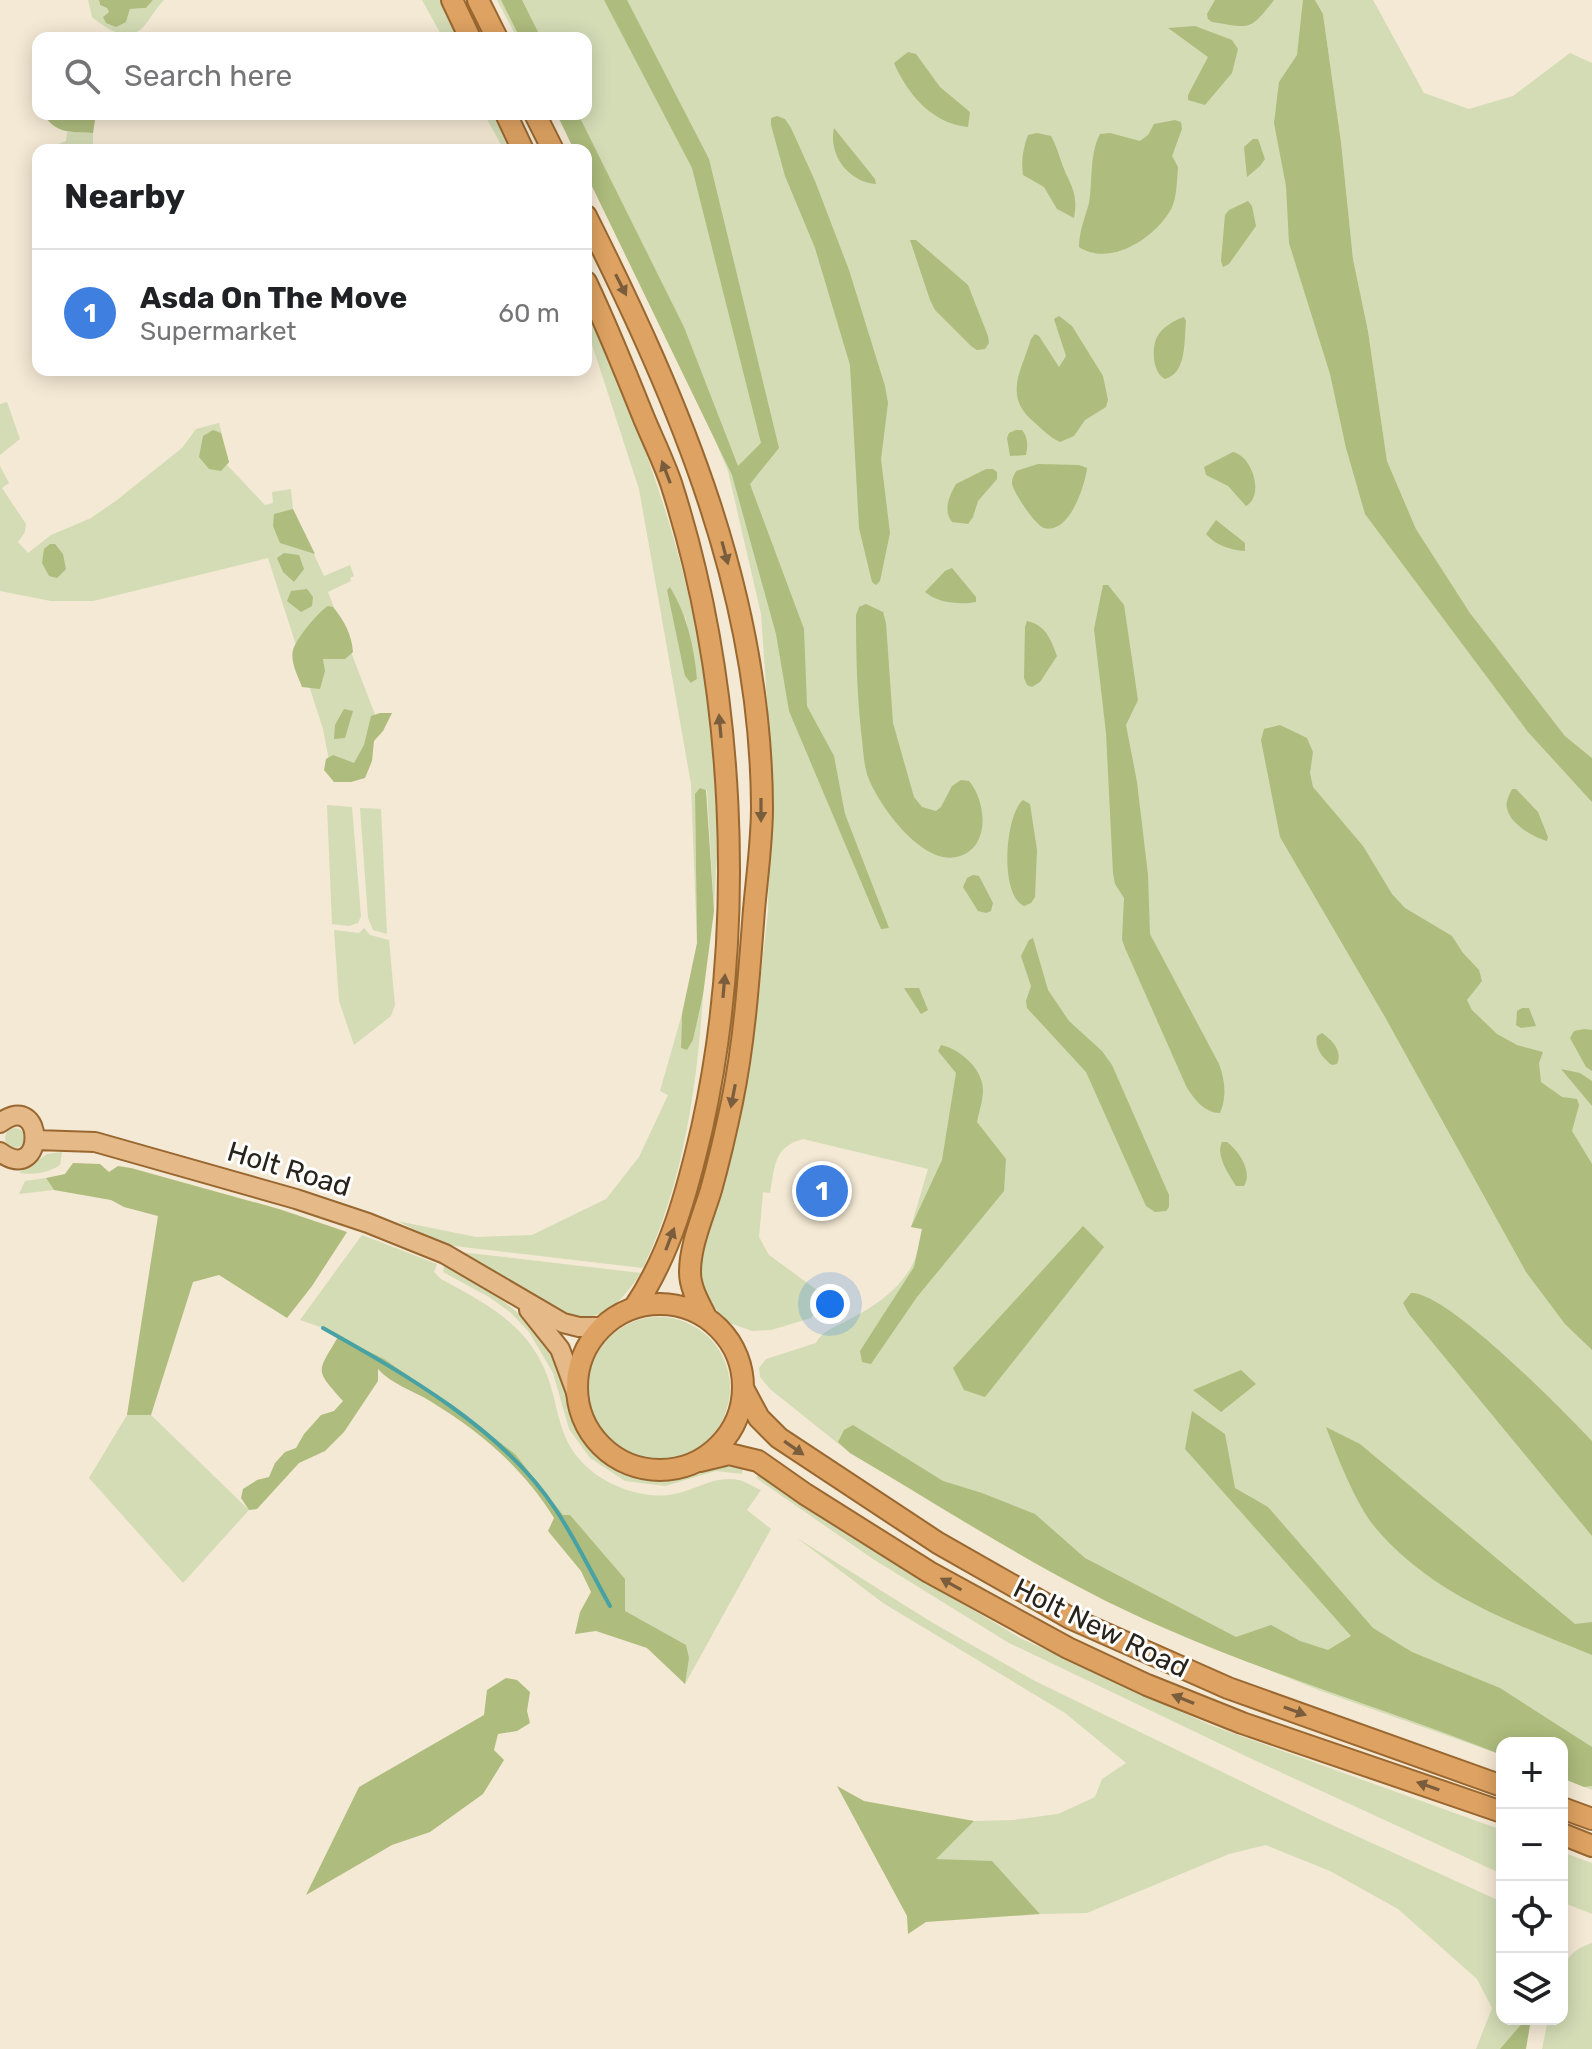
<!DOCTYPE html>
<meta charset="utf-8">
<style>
body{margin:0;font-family:Rubik,sans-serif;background:#f6f6f6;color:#202124}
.controls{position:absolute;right:24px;bottom:24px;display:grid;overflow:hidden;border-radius:16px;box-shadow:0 4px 20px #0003}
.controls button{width:72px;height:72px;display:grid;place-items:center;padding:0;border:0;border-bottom:2px solid #e0e0e0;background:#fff;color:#202124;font:40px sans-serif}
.you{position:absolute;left:830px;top:1304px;width:28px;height:28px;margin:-20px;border:6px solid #fff;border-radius:50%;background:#1a73e8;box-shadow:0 0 0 12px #1a73e833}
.badge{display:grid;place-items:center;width:52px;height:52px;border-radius:50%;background:#0b8043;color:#fff;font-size:26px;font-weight:700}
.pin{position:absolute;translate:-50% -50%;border:4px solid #fff;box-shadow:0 2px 8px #0006}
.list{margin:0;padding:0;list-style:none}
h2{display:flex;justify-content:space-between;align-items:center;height:104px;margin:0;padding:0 32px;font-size:34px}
h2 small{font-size:26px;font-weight:400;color:#757577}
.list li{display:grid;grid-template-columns:52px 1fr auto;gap:24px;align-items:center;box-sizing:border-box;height:128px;padding:0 32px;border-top:2px solid #e0e0e0}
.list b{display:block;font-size:30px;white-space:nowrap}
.list p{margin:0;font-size:26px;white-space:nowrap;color:#757577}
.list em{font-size:26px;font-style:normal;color:#757577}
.icon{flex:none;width:44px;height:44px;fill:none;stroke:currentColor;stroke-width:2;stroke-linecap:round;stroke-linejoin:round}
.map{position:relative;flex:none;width:1592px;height:2049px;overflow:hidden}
.search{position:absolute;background:#fff;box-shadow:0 4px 20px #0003;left:32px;top:32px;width:560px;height:88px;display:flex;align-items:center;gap:20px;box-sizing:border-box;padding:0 28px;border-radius:16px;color:#757577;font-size:30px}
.panel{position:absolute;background:#fff;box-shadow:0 4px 20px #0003;left:32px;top:144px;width:560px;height:232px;border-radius:16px}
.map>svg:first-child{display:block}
.green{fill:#d3dcb5;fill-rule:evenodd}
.forest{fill:#aebc7d}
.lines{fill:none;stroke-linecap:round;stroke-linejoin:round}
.stream{stroke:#48a2a4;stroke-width:4}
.primary-casing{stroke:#996730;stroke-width:22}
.trunk-casing{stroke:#996730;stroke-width:24}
.primary{stroke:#e6b989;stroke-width:18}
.trunk{stroke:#dea262;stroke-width:20}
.oneway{fill:#7a5d3c}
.labels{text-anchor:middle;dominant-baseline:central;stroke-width:6;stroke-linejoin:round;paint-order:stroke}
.street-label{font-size:28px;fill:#28241c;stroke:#fff}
</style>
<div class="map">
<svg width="1592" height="2049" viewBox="0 0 1592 2049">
<rect width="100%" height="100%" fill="#f4e9d4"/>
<path class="green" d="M 88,0 L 99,0 L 100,5 L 107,8 L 109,12 L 104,17 L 106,23 L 126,22 L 130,9 L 146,8 L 153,0 L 164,0 C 156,8 151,18 144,26 C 129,44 106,29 92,17 Z
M 422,0 L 442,0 L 460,38 L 443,38 Z
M 497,0 L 1303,0 L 1393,548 L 1592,788 L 1592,1790 L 1562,1778 L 1562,1743 L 1502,1743 L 1502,1755 L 1321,1691 L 1160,1626 L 1051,1571 L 850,1453 L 770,1389 L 760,1377 L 759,1368 L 766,1359 L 816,1343 C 822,1331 835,1327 846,1321 C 873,1308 903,1288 915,1259 C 919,1250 920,1238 922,1229 L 911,1227 L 928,1169 L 803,1139 C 773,1147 775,1167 770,1193 L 763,1192 L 759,1237 L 769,1255 L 817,1290 L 818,1307 L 811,1318 L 771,1330 L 752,1331 L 724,1321 L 706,1295 L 700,1264 L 737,1124 L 756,1017 L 768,912 L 771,756 L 761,614 L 728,471 L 661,313 L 586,150 L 575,150 L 556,114 L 586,114 L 586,38 L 517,38 Z
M 1315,0 L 1373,0 L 1424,93 L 1469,109 L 1513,96 L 1570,53 L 1592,63 L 1592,758 L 1565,736 L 1470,613 L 1416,529 L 1387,461 L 1368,331 L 1353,259 L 1341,142 L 1323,14 Z
M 484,114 L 496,114 L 513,150 L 504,150 Z
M 67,132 L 93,133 L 93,150 L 50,150 L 53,146 L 66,141 Z
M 586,308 C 660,467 716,643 717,820 C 718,850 715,881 714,911 L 707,790 L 700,788 L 695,795 L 697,943 L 691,784 L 639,489 L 586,326 ZM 685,614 L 697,679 L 692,683 L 685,676 Z
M 7,402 L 20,439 L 0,455 L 0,404 Z
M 219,423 L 229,462 L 227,465 L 265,505 L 273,503 L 272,492 L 291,489 L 293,509 L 324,576 L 350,565 L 354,576 L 350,578 L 351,581 L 328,592 L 379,725 L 357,767 L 331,771 L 323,729 L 268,558 L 93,601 L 51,601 L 0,591 L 0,466 L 9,483 L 2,488 L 26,524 L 25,532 L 18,542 L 28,553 L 51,535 L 91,518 L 117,500 L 182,448 L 196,429 Z
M 327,805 L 352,807 L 361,916 L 358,923 L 349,926 L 332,924 Z
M 360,808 L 381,809 L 387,934 L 373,930 L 368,918 Z
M 364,928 L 370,935 L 389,940 L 395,1005 L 391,1016 L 354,1045 L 339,1001 L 334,930 L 359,933 Z
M 703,995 C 697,1087 683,1184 643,1268 L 446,1245 L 397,1221 L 476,1237 L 532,1235 L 606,1199 L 639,1157 L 668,1095 L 660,1091 L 682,1014 L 681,1048 L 687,1050 L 693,1040 Z
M5 1138a10 10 0 1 1 20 0a10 10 0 1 1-20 0Z
M 62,1152 L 60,1165 C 47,1173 35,1175 19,1173 L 47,1154 Z
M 46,1178 L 54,1190 L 19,1194 L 25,1181 Z
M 362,1235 L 437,1264 L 434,1272 L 441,1279 C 479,1300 517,1318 539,1358 C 565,1405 549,1444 603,1479 C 623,1491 651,1499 674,1494 C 696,1490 715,1475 739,1480 C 746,1482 754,1487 761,1490 L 747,1510 L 771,1529 L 685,1684 L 651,1642 L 610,1606 L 556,1509 L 512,1456 L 383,1361 L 323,1328 L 300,1320 Z
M 451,1251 L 641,1273 C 622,1300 605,1321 570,1318 Z
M 444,1266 C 485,1287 522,1308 547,1348 C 577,1394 563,1446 624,1473 C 657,1488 686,1469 719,1467 C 727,1466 735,1468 743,1469 L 742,1474 L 716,1471 L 665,1486 L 625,1481 L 590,1458 L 569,1429 L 553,1373 L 529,1332 L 510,1312 L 489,1297 L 443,1272 Z
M588 1388a71 71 0 1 1 142 0a71 71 0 1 1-142 0Z
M 127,1415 L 151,1415 L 249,1510 L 183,1583 L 89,1478 Z
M 758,1475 L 857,1541 L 1020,1638 L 1210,1725 L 1502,1830 L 1502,1874 L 1254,1760 L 1009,1643 L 873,1559 L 756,1478 Z
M 797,1538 L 933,1623 L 1035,1681 L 1319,1819 L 1502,1902 L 1502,2019 L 1526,2019 L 1502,2049 L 1476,2049 L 1492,2008 L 1477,1979 L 1398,1909 L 1330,1871 L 1266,1845 L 1229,1854 L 1087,1913 L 1040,1914 L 992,1862 L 935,1859 L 974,1821 L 1013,1820 L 1058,1814 L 1095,1797 L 1102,1779 L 1126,1763 L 1065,1713 L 883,1603 Z
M 1562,1852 L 1592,1863 L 1592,1914 L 1562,1902 Z
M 1592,1943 L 1592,2049 L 1542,2049 L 1548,2019 L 1562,2019 C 1562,1985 1553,1955 1592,1943 Z"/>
<path class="forest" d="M 99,0 L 153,0 L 146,8 L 130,9 L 126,22 L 116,27 L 106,23 L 103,17 L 109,12 L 107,8 L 100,5 Z
M 501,0 L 522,0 L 541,38 L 520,38 Z
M 604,0 L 627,0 L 709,159 L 779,448 L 750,484 L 804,629 L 807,706 L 834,756 L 845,814 L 889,928 L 881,929 L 789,711 L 776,634 L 732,475 L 586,174 L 586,150 L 574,150 L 557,114 L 578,114 L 684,327 L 738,466 L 761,443 L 692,168 Z
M 1215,0 L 1274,0 C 1249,32 1251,28 1212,22 L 1208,19 L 1207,14 Z
M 1303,0 L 1315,0 L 1323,14 L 1341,142 L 1353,259 L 1368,331 L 1387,461 L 1416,529 L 1470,613 L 1565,736 L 1592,758 L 1592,802 L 1528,732 L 1365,514 L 1346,448 L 1330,374 L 1289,243 L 1286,186 L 1274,123 L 1279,82 L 1297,55 Z
M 1195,26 L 1232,40 L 1238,49 L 1232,73 L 1205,105 L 1188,100 L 1188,95 L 1208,57 L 1168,28 Z
M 908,52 L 916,54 L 940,87 L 970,112 L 968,127 C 932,124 907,93 894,63 Z
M 44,114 L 96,114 L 93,133 C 73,132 54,134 44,114 Z
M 777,116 L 785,119 L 791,128 L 815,181 L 849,270 L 885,386 L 888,403 L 881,459 L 890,533 L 880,581 L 876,585 L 872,582 L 859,528 L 850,365 L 815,248 L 785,176 L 771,125 L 771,118 Z
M 1175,120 L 1181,122 L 1182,129 L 1172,156 L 1178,167 C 1177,179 1177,200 1170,211 C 1153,239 1110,267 1079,247 C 1079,231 1085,218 1089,203 C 1093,181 1089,155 1100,134 L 1110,133 L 1140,141 L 1148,135 L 1154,124 Z
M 834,128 L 875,179 L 876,184 C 849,182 828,155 834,128 Z
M 1037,133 L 1051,136 C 1056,145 1058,152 1061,161 C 1069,185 1079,190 1074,218 L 1057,209 L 1044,187 L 1023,175 C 1021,161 1023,148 1028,135 Z
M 1253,139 L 1258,139 L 1265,159 L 1260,166 L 1247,177 L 1244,147 Z
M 1248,201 L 1252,206 L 1256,226 L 1229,264 L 1223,267 L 1221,261 L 1225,215 L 1229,210 Z
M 910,240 L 916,240 L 968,285 L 988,336 L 989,343 L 985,349 L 977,350 L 971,346 L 935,310 L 930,300 Z
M 1059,316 L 1072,326 L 1103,376 L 1108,400 L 1106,407 L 1085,420 L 1074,436 L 1060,442 C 1049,437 1042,429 1034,422 C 1003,396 1021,372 1031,339 L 1035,334 L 1039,336 L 1059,367 L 1066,356 L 1054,319 Z
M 1184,317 L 1186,321 C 1184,341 1187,373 1165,379 C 1153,373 1151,349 1157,337 C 1162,327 1175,320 1184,317 Z
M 213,430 L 221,433 L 229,462 L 221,471 L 209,469 L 199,457 L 203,436 Z
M 1016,430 L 1022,430 C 1028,437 1028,446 1026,455 L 1010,456 L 1007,438 L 1009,433 Z
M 1233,452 C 1252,456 1265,495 1246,506 L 1228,486 L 1206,475 L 1204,467 Z
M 1038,464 L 1079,465 L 1087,468 C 1085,486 1069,535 1044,528 C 1036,526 1012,491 1012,483 C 1012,477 1014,476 1016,471 Z
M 986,469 L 993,469 L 997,472 L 997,479 L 978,501 L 973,517 L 968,524 L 952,522 C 943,511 949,496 956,484 Z
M 293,509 L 315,554 L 280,543 L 273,526 L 274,514 Z
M 1216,520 L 1245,543 L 1245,551 C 1230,550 1215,545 1206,534 Z
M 50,544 L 55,544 L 63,554 L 66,569 L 57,578 L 49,576 L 42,563 L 44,549 Z
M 284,553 L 299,555 L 304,569 L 294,582 L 283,572 L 277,558 Z
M 952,568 L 976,597 L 976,602 C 959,605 938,603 925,592 L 945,571 Z
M 1103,585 L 1108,585 L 1124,605 L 1138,700 L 1126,725 L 1137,782 L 1148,875 L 1150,934 L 1219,1064 C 1225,1080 1227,1097 1220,1113 C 1205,1113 1195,1100 1187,1088 L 1125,948 L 1122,939 L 1124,898 L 1115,884 L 1113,873 L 1106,733 L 1094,629 Z
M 670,587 C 687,615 694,646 697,679 L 691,683 L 685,676 L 667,590 Z
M 307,589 L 313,597 L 312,606 L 301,612 L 287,601 L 291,591 Z
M 866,604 L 883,612 L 886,623 L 893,723 L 914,797 L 922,807 L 936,811 L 941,807 L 952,786 L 961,780 L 969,781 C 987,802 991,850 956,857 C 921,865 876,802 867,774 C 863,760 863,745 861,731 C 857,692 856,654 856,615 L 859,607 Z
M 328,606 L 333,607 C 344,620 352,635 353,652 L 345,659 L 323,659 L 325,671 L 320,689 L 302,687 C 298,676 290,662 293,650 C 296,639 318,612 328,606 Z
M 1027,621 C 1046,625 1051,640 1057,656 L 1040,682 L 1032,687 L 1027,685 L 1024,678 L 1025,627 Z
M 344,709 L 353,711 L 345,738 L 334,739 L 335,725 Z
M 380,713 L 392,713 L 383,731 L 374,741 L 372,761 L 365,778 L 351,782 L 334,782 L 324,770 L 326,759 L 333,755 L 354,763 L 364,745 L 371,716 Z
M 1280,725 L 1307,738 L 1313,752 L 1310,773 L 1313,787 L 1363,846 L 1392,894 L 1405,908 L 1452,936 L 1463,953 L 1479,970 L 1482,981 L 1467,1000 L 1472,1010 L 1497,1034 L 1517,1045 L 1543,1052 L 1539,1063 L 1541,1082 L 1562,1097 L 1577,1099 L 1579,1105 L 1572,1131 L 1592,1164 L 1592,1350 L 1565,1324 L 1526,1272 L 1385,1017 L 1280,837 L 1261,740 L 1264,729 Z
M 700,788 L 706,790 L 714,911 L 703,995 L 693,1040 L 687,1050 L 681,1048 L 682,1014 L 697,943 L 695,794 Z
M 1512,789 L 1516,789 L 1538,812 L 1548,837 L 1547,841 C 1534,838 1509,823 1507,808 C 1505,802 1510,794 1512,789 Z
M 1023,800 L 1030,804 L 1037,850 L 1035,897 L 1031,903 L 1024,906 C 999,895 1005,815 1023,800 Z
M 973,875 L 979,876 L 993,903 L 991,911 L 986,913 L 978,911 L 963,887 L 967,878 Z
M 1033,938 L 1048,990 L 1069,1021 L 1102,1051 L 1112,1065 L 1169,1195 L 1169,1207 L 1166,1211 L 1155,1212 L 1146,1206 L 1086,1072 L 1027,1008 L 1026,1001 L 1031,986 L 1021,956 L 1029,940 Z
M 904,988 L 919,988 L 928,1010 L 921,1014 Z
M 1522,1008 L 1529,1008 L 1536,1026 L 1521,1028 L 1516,1025 L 1517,1011 Z
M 1584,1029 L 1592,1030 L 1592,1071 L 1586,1067 L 1570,1038 L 1574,1031 Z
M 1322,1033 C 1332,1040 1343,1051 1337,1064 L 1332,1065 C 1323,1059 1314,1047 1317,1036 Z
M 941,1045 C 960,1049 983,1069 983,1090 C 983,1100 979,1112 977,1122 L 1006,1159 L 1004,1191 L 917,1297 L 871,1364 L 862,1362 L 860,1351 L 914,1267 L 922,1229 L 911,1227 L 942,1160 L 956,1073 L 938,1051 Z
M 1561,1069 L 1580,1073 L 1592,1081 L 1592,1106 Z
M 1222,1142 L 1227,1142 C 1239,1151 1253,1172 1244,1186 L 1236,1186 C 1229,1175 1215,1155 1222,1142 Z
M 73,1163 L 100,1164 L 109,1172 L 118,1166 L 131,1168 L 279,1209 L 347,1232 L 312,1286 L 287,1318 L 219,1275 L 193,1282 L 151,1415 L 127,1415 L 158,1216 L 124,1207 L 111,1200 L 54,1190 L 46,1178 L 65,1174 Z
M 1083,1226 L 1104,1247 L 985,1397 L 964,1390 L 953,1368 Z
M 1411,1293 C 1448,1292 1563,1411 1592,1441 L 1592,1536 L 1409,1314 L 1403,1303 Z
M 338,1337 L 384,1359 L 455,1408 L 515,1454 L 563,1515 L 570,1515 L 625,1579 L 625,1611 L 686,1645 L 689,1658 L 685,1684 L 647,1648 L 596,1631 L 575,1634 L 580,1612 L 591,1592 L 581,1571 L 548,1531 L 554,1518 C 523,1468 481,1432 430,1401 C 414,1391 391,1384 378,1369 L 378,1381 L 344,1432 L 325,1451 L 299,1463 L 257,1509 L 249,1510 L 241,1498 L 243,1489 L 257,1480 L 269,1477 L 275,1463 L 285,1452 L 296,1448 L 304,1434 L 321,1415 L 334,1411 L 343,1401 C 315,1369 316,1374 338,1337 Z
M 1241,1370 L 1256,1384 L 1221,1412 L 1193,1390 Z
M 1192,1411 L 1225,1434 L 1235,1488 L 1268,1507 L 1373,1628 L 1412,1652 L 1500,1688 L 1592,1747 L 1592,1786 L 1584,1787 L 1562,1778 L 1562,1743 L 1502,1743 L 1502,1755 C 1389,1710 1273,1676 1162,1627 C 1053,1580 952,1513 850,1453 L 838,1442 L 844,1430 L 853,1425 L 943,1481 L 982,1493 L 1035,1514 L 1085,1558 L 1236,1637 L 1271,1625 L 1300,1641 L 1328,1650 L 1351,1636 L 1185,1449 Z
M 1326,1427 L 1360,1444 L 1575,1624 L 1592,1622 L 1592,1655 C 1513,1623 1430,1594 1374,1526 C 1356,1504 1336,1454 1326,1427 Z
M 506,1678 L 517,1680 L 530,1692 L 527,1711 L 530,1723 L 517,1731 L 498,1734 L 494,1750 L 504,1760 L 483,1794 L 430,1832 L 392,1845 L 306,1895 L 359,1787 L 484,1715 L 487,1690 Z
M 837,1786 L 864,1801 L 974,1821 L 936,1859 L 992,1861 L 1040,1914 L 926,1922 L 908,1934 L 907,1916 Z
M 1526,2019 L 1531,2019 L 1526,2049 L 1500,2049 Z"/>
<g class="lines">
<path class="stream" d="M 323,1328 C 405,1374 504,1430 556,1510 C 576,1540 592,1574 610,1606"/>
<g class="primary-casing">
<path id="primary" d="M 0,1123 C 46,1089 46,1186 0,1152
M 36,1140 L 95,1142 L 296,1199 L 368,1223 L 445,1254 L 563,1323 L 579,1327 L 603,1327
M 529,1310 L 560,1349 L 577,1395"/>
</g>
<g class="trunk-casing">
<path id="trunk" d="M 452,0 L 470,38
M 478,0 L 497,38
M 506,114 L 523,150
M 535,114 L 553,150
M 586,216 C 680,404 761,592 762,807 C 762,841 757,876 754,910 C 749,974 745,1038 732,1102 C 726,1131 719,1161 711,1190 C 703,1216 690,1245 690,1272 C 690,1288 699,1303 706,1317
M 586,282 C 607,326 625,371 643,416 C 652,438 663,460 671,483 C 735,682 747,924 702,1128 C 687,1192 671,1253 634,1308
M577 1387a83 83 0 1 1 166 0a83 83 0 1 1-166 0Z
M 744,1390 L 759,1418 L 779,1438 L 938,1543 L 1070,1618 L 1228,1688 L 1502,1786
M 700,1461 L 729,1454 L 758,1461 L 805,1494 L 929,1572 L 1068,1648 L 1147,1685 L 1242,1723 L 1502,1812
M 1562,1808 L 1592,1819
M 1562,1834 L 1592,1846"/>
</g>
<use href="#primary" class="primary"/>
<use href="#trunk" class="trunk"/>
</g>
<defs><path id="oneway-solid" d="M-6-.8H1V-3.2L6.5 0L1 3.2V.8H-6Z" transform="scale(2)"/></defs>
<g class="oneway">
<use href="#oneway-solid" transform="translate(621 285) rotate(63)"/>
<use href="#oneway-solid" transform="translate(666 472) rotate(-111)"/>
<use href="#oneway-solid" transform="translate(725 553) rotate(75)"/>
<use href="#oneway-solid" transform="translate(720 726) rotate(-95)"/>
<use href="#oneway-solid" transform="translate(761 810) rotate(90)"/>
<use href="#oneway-solid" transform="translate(724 986) rotate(-85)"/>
<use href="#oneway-solid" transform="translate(733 1096) rotate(101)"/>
<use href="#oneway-solid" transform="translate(670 1239) rotate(-69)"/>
<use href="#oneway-solid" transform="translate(794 1448) rotate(35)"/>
<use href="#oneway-solid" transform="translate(951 1584) rotate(-151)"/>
<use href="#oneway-solid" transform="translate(1183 1699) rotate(-158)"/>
<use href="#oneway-solid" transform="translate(1295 1711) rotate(20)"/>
<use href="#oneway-solid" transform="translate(1428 1786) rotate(-161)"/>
</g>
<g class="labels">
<g class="street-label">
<text transform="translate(289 1169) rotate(17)">Holt Road</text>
<text transform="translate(1101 1628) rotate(26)">Holt New Road</text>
</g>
</g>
</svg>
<div class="controls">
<button>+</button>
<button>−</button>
<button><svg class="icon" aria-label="locate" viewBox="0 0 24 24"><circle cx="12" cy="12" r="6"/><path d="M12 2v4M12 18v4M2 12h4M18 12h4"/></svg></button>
<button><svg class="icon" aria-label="layers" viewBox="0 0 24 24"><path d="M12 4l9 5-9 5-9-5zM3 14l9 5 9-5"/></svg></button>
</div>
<div class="you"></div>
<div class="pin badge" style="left:822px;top:1191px;background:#3f7fe0">1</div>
<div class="search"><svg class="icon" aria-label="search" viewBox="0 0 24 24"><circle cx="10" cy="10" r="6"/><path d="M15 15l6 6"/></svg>Search here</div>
<section class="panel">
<h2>Nearby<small></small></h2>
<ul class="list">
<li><span class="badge" style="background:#3f7fe0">1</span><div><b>Asda On The Move</b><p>Supermarket</p></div><em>60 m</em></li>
</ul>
</section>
</div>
